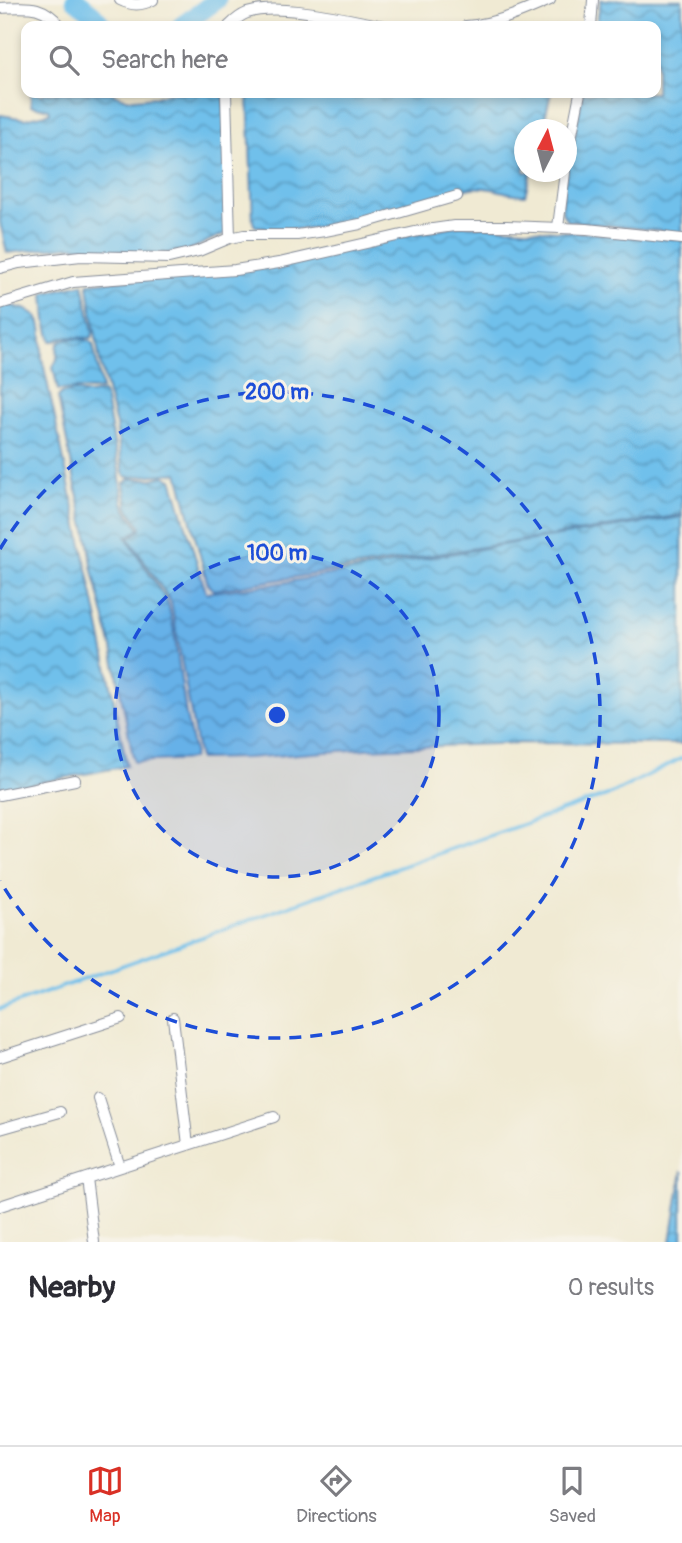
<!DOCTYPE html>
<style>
body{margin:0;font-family:Pangolin,sans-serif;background:#f7f7f7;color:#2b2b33}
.compass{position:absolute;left:514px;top:119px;width:63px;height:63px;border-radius:50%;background:#fff;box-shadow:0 4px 10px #0003;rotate:6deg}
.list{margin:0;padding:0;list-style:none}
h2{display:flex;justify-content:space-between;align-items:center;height:91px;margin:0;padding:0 28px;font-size:30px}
h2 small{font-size:23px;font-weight:400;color:#7c7c81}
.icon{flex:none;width:38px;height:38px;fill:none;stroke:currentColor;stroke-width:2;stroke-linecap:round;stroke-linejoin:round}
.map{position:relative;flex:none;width:682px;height:1242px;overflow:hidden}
.search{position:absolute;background:#fff;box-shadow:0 4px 10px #0003;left:21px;right:21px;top:21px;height:77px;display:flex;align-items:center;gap:18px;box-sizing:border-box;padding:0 24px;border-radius:14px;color:#7c7c81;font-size:26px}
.sheet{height:203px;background:#fff}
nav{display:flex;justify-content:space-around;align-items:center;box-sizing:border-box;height:98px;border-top:2px solid #e1e1e2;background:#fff;font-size:19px;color:#7c7c81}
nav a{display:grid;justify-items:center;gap:4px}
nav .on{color:#d93025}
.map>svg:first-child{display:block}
.water{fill:url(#water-waves);stroke:#4678a4;stroke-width:2}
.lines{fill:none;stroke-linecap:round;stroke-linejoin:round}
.stream{stroke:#70c0eb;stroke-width:3.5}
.river{stroke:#70c0eb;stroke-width:19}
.street-casing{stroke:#868c98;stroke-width:12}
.street{stroke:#fff;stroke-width:10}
.ring{fill:none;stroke:#1d4ed8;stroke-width:3.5;stroke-dasharray:12 9}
.centre{fill:#1d4ed8;stroke:#f7f3e8;stroke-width:3.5}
.ring-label{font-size:21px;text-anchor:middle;font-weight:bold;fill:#1d4ed8;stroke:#f7f3e8;stroke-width:6;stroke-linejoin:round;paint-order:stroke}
</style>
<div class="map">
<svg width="682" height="1242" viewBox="0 0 682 1242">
<defs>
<pattern id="water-waves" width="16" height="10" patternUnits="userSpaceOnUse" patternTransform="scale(1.75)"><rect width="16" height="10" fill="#70c0eb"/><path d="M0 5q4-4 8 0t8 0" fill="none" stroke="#5b9cc2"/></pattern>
</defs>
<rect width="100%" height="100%" fill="#f7f3e8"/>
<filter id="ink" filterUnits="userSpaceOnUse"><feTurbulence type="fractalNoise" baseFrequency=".0143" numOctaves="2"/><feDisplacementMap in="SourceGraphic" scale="14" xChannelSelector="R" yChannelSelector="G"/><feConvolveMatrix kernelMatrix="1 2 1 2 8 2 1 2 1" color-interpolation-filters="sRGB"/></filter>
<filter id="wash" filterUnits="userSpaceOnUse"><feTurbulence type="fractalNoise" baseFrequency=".00686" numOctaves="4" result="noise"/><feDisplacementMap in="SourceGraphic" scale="28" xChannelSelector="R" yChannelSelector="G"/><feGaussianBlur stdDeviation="1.57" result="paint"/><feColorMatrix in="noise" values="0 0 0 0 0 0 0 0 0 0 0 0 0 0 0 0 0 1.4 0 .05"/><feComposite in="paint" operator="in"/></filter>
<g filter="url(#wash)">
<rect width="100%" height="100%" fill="#f0ead3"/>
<path class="water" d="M 601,0 L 682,0 L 682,233 L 568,221 L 565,218 L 562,212 L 564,186 L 583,93 L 656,93 L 656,26 L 596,26 Z
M 31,93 L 43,95 L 45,93 L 112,93 L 126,99 L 133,99 L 156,97 L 168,93 L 224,93 L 229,232 L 210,240 L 186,252 L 146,255 L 71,246 L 7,253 L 0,222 L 0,115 L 25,119 L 50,113 L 49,109 L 31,106 Z
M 248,93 L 551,93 L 542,129 L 524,130 L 524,172 L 531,172 L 525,195 C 507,195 489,185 471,188 C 400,201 330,241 255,226 L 253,222 Z
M 461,225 L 682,239 L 682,515 L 214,590 L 208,585 L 178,473 L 130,477 L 125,476 L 123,473 L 116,425 L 100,362 L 88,287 L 89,283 L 205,273 Z
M 83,284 L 93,332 L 92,338 L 65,337 L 55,341 L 51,341 L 46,321 L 44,293 Z
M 4,304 C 47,312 41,320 42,358 L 94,601 L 127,766 L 0,790 L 0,305 Z
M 68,339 C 76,339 88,338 93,344 L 102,389 L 92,390 L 77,389 L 58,390 L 53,367 C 53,367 57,360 57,359 C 59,348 53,342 68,339 Z
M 74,391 L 89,394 L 103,392 L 105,395 L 119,470 L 123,502 L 126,510 L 138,527 L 138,530 L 126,537 L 168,603 L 174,631 L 186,715 L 194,752 L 192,759 L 134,762 L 112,648 L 92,567 L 89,544 L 77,492 L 58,397 L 62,393 Z
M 164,476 L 172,479 L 206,593 L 275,584 L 519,542 L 682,517 L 682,744 L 520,743 L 365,749 L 246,758 L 199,759 L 171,602 L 130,540 L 129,538 L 139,531 L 141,527 L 128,508 L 124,483 L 130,479 L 153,479 Z
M 682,1171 L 682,1242 L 671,1242 Z"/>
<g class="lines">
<path class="stream" d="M 0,1009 L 348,885 L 613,793 L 682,758"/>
<path class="river" d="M 75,0 L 93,14 L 103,26
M 181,26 L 217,0"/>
</g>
</g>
<g filter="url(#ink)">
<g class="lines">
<g class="street-casing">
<path id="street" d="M 120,0 C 132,6 141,6 153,0
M 0,8 C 28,7 41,3 61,26
M 229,26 C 234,21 239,16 247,13 C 280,2 349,20 385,26
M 466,26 C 496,24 523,12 550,0
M 591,26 L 593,0
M 566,164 L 580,93
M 558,227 L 565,172
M 230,238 L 244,235 L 297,235 L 325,231 L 360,224 L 457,196
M 0,268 L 19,263 L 81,256 L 169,258 L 199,251 L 230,238 L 226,93
M 0,304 L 73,282 L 235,270 L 279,263 L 419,231 L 454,226 L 507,226 L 587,229 L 682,239
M 0,795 L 75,780
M 173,1018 L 188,1145
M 0,1057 L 121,1018
M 98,1098 L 120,1167
M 0,1129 L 60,1112
M 86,1178 L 94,1242
M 0,1206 L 274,1117"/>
</g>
<use href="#street" class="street"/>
</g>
</g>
<circle cx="277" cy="715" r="162" fill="#1d4ed8" fill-opacity=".12"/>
<g class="ring">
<circle cx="277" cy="715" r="162"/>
<path d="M0 549A323 323 0 1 1 0 881"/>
</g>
<circle cx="277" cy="715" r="10" class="centre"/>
<g class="ring-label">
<text x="277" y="399">200 m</text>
<text x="277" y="560">100 m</text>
</g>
</svg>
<svg class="compass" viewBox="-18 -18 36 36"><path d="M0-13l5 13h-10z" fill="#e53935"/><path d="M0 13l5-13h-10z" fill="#7c7c81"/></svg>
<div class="search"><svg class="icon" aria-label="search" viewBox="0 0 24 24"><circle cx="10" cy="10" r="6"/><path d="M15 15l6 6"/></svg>Search here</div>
</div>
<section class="sheet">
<h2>Nearby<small>0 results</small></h2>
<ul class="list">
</ul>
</section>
<nav>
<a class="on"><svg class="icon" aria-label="map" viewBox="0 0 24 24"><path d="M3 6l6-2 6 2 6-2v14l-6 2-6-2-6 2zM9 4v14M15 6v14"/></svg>Map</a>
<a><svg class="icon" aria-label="directions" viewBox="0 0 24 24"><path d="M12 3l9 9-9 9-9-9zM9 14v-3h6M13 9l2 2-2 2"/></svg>Directions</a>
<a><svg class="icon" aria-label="saved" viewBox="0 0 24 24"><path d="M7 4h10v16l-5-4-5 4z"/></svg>Saved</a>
</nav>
